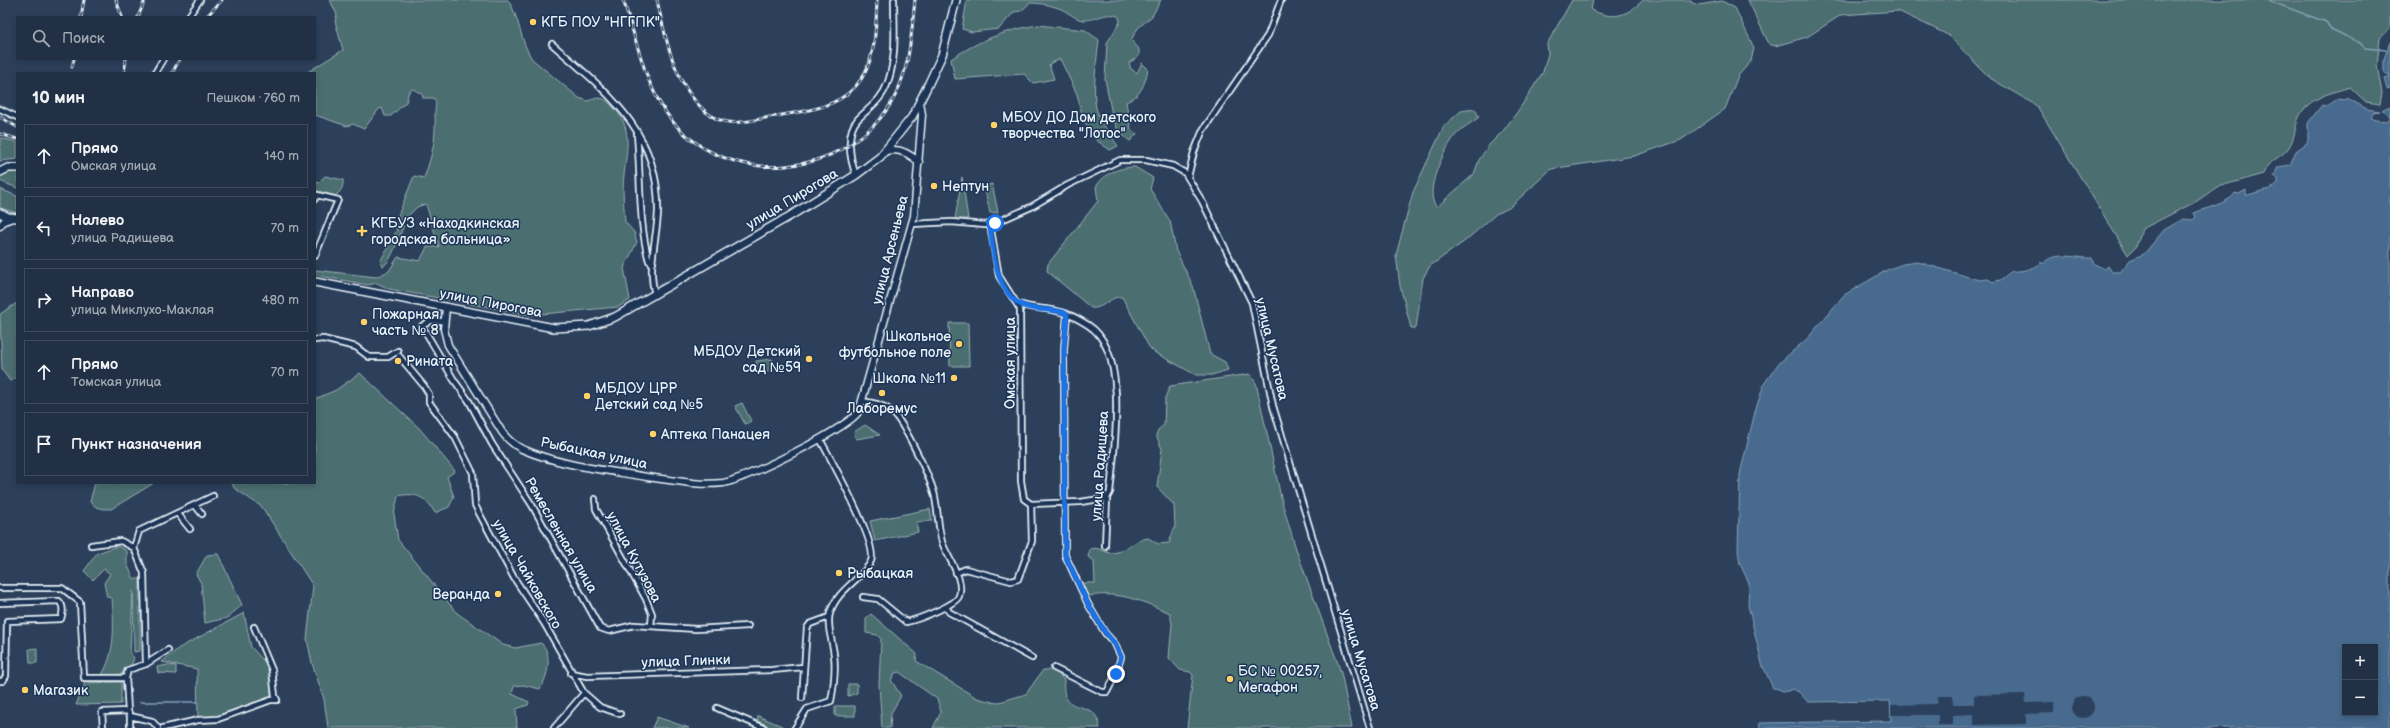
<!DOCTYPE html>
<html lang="ru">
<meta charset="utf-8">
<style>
body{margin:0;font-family:"Balsamiq Sans",sans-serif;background:#29384c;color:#f1f3f6}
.controls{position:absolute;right:12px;bottom:12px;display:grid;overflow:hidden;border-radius:0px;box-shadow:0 2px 6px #0003}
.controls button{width:36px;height:36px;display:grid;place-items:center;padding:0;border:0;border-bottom:1px solid #3e4b5e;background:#213045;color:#f1f3f6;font:20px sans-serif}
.stop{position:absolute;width:12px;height:12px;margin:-9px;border:3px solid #1a73e8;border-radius:50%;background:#fff}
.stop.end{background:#1a73e8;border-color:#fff;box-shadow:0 1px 4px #0008}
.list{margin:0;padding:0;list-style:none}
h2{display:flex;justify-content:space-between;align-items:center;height:52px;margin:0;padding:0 16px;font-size:17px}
h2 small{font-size:13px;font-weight:400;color:#a2a9b3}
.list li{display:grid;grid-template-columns:26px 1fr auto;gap:12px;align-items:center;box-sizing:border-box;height:64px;margin:0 8px 8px;padding:0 8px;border:1px solid #3e4b5e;border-radius:0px}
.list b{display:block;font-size:15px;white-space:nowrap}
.list p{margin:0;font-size:13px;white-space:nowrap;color:#a2a9b3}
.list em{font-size:13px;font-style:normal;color:#a2a9b3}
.icon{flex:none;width:22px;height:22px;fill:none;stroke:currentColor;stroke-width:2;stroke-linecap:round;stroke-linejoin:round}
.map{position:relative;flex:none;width:2390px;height:728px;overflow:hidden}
.search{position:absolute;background:#213045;box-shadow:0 2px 6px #0003;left:16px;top:16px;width:300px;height:44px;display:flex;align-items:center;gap:10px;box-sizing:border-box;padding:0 14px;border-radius:0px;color:#a2a9b3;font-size:15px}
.panel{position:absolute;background:#213045;box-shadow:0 2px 6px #0003;left:16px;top:72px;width:300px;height:412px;border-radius:0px}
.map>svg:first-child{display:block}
.green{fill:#4c6e6f;stroke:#9ab0b4}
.water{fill:#476b8e;stroke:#87a1b8;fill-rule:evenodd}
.pier{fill:#2c405c}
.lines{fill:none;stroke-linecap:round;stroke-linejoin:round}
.stream{stroke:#87a1b8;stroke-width:1.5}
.street-casing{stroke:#e8f1f8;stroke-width:8}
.secondary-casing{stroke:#e8f1f8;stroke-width:9}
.primary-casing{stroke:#e8f1f8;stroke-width:10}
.street{stroke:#1d3557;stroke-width:4.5}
.secondary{stroke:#1d3557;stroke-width:6}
.primary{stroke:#1d3557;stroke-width:7}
.rail-casing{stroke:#e8f1f8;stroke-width:3}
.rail{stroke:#1d3557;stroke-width:1.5;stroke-dasharray:4.5;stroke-linecap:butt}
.route{stroke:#1a73e8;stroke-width:5}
.poi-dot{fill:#ffd166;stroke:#1d3557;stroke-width:1.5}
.labels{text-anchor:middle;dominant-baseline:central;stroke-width:3;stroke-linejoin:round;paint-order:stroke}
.poi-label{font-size:14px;fill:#e8f1f8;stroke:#1d3557;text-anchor:start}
.street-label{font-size:14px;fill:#e8f1f8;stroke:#1d3557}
</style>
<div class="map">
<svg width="2390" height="728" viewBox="0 0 2390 728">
<rect width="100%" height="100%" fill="#2c405c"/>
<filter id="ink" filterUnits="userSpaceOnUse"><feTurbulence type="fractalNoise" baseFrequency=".025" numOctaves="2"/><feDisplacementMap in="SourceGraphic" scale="8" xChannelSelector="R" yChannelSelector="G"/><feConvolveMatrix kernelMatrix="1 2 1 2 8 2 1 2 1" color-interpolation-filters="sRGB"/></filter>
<g filter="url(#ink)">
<path class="green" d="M 330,0 L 508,0 C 520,18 520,41 532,59 L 579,98 L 588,101 C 599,96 604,97 612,106 C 633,126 627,148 624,175 C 622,190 624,207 625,222 L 634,232 L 637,242 L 624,268 L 630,300 L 618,307 L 531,315 L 389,289 L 377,283 L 368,285 L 315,275 L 315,270 L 376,277 L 389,271 L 398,257 L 420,261 L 427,247 L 439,247 L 426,204 L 417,207 L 403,221 L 397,218 L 414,176 L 424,178 C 433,153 436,139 435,113 C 435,106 437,104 434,98 L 423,98 L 422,94 L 413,89 L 409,91 L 406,102 L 391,116 L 385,116 L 382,108 L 379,109 L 364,129 L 353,124 L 347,126 L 315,115 L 315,73 L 306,73 L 343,50 L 335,21 L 337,15 Z
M 967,0 L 1161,0 L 1152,16 L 1138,28 L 1131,40 L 1139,49 L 1139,56 L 1129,63 L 1131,69 L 1137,73 L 1142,63 L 1148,69 C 1145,84 1141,96 1126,102 L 1131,130 L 1137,134 L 1130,141 L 1118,131 L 1112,115 L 1105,79 L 1107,43 L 1120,22 L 1119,17 C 1108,10 1095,21 1083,20 C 1075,19 1068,12 1061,9 C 1051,5 1040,3 1030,3 L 1021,11 L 1014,12 L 999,29 L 972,32 L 962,29 Z
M 1572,0 L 1593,0 L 1591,10 C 1613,20 1626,17 1643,0 L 1691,0 L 1692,3 L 1699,5 L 1722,1 L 1735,8 L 1754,48 L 1751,61 L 1738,76 L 1725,109 L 1681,140 L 1634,156 L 1551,169 L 1509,208 L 1496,214 L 1465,241 L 1430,266 L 1423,278 L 1416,328 L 1411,328 L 1400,286 L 1396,255 L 1413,192 L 1444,126 L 1461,111 L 1475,109 L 1479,117 C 1471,124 1462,127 1455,136 C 1445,148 1422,193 1437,207 L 1474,174 L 1479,160 L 1489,145 L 1503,131 L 1518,111 L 1543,72 L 1548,54 L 1547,44 Z
M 1748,0 L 2390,0 L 2390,29 L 2380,38 L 2377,66 L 2382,93 L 2380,104 L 2366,102 L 2350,87 C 2331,93 2309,97 2299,117 C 2295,127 2295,138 2289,147 C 2281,159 2271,157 2264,174 L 2217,187 L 2197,201 L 2142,229 L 2136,247 L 2128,255 L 2037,106 L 1990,78 L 1948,35 L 1898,11 L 1841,15 L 1807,37 L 1775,46 L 1769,44 Z
M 1038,25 L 1085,30 L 1099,40 C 1097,58 1092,91 1096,108 C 1100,121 1110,135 1118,146 L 1110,150 L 1096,140 L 1090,128 L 1084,122 L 1077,94 L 1060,59 L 1049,64 L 1054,79 L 1033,83 L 1024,74 L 955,79 L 951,59 C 978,41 1005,30 1038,25 Z
M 0,138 L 17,142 L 17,159 L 0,161 Z
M 1135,167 L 1153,178 L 1150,189 L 1170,221 L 1176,251 L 1193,286 L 1210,354 L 1225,362 L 1228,370 L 1212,375 L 1196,375 L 1154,352 L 1149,347 L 1122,297 C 1111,295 1103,310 1091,308 L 1047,271 L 1048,264 L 1098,201 L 1096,187 C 1105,172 1119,168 1135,167 Z
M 17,171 L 17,188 L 0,181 L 0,176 L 9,172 Z
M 325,176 L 343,180 C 344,186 340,194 334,196 L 315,190 L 315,182 L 318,183 Z
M 962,177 L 968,219 L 955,219 Z
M 992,184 L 998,212 L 990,213 L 984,186 Z
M 0,189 L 17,196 L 17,213 L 0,208 Z
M 395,223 L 404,225 C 400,234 391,263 383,266 L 380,262 L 397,230 L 393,225 Z
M 17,303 L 17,377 L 10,381 L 2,370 L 0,314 Z
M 949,323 L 968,323 L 969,366 L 950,366 Z
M 772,359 L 774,371 L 758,373 L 756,361 Z
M 360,373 L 420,429 L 455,471 L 447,477 L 454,497 L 449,507 L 435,513 C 426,497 416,492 398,496 L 394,514 L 398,540 L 457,613 L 503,645 L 515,648 L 541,643 C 553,653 548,677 540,689 L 523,685 L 514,686 L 512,694 L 529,702 L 528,705 L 516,709 L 517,728 L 328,728 L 324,699 L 312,663 L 307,639 L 313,586 L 262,507 L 234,488 L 232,483 L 315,483 L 315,399 L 336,390 Z
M 1250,374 L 1256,383 L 1282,502 L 1297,552 L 1341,672 L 1352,728 L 1187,728 L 1193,675 L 1190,672 L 1180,670 L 1169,658 L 1172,624 L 1170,613 C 1142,601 1120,591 1088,596 L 1081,587 L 1083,583 L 1095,583 L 1094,561 L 1088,557 L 1090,549 C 1099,546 1104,553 1112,553 C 1126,552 1134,540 1148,538 L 1158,544 L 1169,543 L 1175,526 L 1174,505 L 1157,487 L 1162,449 L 1156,435 L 1158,430 L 1164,425 L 1165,398 L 1170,386 Z
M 742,403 L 751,421 L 745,424 L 735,406 Z
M 865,425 L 880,435 L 856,439 L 854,432 Z
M 95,483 L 154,483 L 111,509 C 101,509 97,509 90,502 Z
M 930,509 L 932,521 L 916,522 L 918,532 L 875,541 L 870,521 Z
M 118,546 L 127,551 L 127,564 L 134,579 L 140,579 L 140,651 L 134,652 L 133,591 L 130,653 L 134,658 L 131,666 L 124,669 L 122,674 L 101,676 C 116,654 114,623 112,598 L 107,597 L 104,583 L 110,574 L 104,569 L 93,580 L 84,571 L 97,553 Z
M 218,554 L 242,605 L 227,618 L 205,623 L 201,583 L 196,574 L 207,555 Z
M 244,613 L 251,647 L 272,670 L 271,700 L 218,719 L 198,720 L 197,669 L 162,662 L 179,648 Z
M 871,614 L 917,654 L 916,661 L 977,698 L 996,703 L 1026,694 L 1043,670 L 1055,670 L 1064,680 C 1060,721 1096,694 1100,728 L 933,728 L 941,712 L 937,699 L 899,672 L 895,673 L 891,680 L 901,696 L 891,713 L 890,728 L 882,728 L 879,685 L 881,639 L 877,635 L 866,633 L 866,618 Z
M 37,648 L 37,663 L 30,663 L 29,649 Z
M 168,665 L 176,666 L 176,674 L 158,673 L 157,667 Z
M 121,682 L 121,704 L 76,705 L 85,683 Z
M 848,684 L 857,684 L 857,693 L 848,696 Z
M 835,706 L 855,706 L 855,716 L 835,716 Z
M 758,716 L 782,726 L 782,728 L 771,728 L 757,722 Z
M 657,717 L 689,728 L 652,728 Z"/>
<path class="water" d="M 2390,42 L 2390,88 L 2387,89 L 2384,79 L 2390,77 L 2390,75 L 2384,73 L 2384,59 Z
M 2347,98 L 2367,109 L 2379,111 L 2374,112 L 2371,117 L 2375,120 L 2387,121 L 2390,116 L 2382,110 L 2390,106 L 2390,728 L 1760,728 L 1759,723 L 1891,721 L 1890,701 L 1808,702 L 1799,692 L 1792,689 C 1783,695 1781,688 1773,688 L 1762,664 L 1748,605 L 1749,583 L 1740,564 L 1738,551 L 1740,474 L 1755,412 L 1764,384 L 1778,364 L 1808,338 L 1844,295 L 1887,270 L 1903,264 L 1918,262 L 1979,280 L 1988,279 L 1993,282 L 2000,280 L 2012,271 C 2019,272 2037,269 2041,262 L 2043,264 C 2054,250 2078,259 2092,258 L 2094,264 L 2105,269 L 2108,266 L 2112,272 L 2120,272 L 2130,260 L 2144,254 L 2164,230 L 2183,219 L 2193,220 L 2196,217 L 2194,213 C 2204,209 2231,202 2235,193 L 2239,194 L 2246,190 L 2246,195 C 2251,195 2253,193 2258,192 C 2269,188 2267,193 2278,183 L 2278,178 L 2274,176 L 2278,167 L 2290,165 L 2296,151 L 2307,143 L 2308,139 L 2308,123 L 2322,105 L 2327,106 L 2338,99 L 2344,100 ZM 2345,647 L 2375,647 L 2375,713 L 2345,713 Z"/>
<path class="pier" d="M 2025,694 L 2026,703 L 2054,702 L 2054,713 L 2026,714 L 2026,724 L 1974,725 L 1974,714 L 1953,715 L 1953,725 L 1938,725 L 1938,715 L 1891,715 L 1891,705 L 1937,704 L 1938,696 L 1953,696 L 1953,704 L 1974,704 L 1974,695 Z
M2072 707a11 11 0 1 1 22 0a11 11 0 1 1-22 0Z"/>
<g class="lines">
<path class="stream" d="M 2267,0 L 2326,22 L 2331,29 L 2360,43 L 2365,48 L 2386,50
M 140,702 L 198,702"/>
<g class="street-casing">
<path id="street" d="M 188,17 L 200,0
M 552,44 C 607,92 660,132 658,212 C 657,238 647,268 655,294
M 155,73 L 163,59
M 0,109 L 17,117
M 637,134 C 641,176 638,221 649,261 L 653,263
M 856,175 C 850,160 845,133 858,119 C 870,107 882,100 888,82 C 897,56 894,27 894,0
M 1188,177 L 1194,152 L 1203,130 L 1268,35 L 1281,0
M 315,199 L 317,195 L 338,200 L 315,256
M 912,224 L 951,222 L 985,225 L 995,223 L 1031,207 L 1068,185 L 1120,160 L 1146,160 L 1173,166 L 1185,173 L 1202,201 L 1252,303 L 1273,406 L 1370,728
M 990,224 L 999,276 L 1020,309 L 1021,481 L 1024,499 L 1031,504 L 1080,502 L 1107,498
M 1019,304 C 1033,309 1047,308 1061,312 C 1070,314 1080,320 1088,325 C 1130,351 1114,450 1110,492 L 1107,498 L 1105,546
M 444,321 L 430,321 L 422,326 L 454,380 L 469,401 L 492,444 L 532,505 L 600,628 L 609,631 L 634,625 L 696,629 L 748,626
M 315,340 L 323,339 L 356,347 L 369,357 L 388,357 L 398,351
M 399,356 L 424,386 L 429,394 L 429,402 L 455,437 L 473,473 L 475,505 L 479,513 L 514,578 L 544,623 L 584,693 L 600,707 L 620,714
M 862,401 C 872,403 883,404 891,411 C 903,420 932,481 935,497 C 938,512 938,527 942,542 C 947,557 965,579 959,596 C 956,605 917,620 906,622 L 878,599 L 863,597
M 595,499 L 596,509 L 646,599 L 652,614 L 651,626
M 195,505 L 202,514
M 178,514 L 190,529
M 91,545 L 121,541 L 134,548 L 139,531 L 213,496
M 134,548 L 144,573 L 146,664
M 956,573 L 966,569 L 1011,581 L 1018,579 L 1032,541 L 1031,504
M 0,588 L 62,588 L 80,602 L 84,678 L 126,678
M 0,603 L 59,601 C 64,606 63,613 61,619 L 7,621 L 6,676 L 3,681 L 0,681
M 947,608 L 949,612 L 1032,658
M 254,627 L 272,670 L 275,696 L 277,700
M 1054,668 L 1102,692 L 1107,692 L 1116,674 L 1121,657 L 1115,644 L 1105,633 L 1088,604 L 1065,555 L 1064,349 L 1067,314
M 571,673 L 587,676 L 772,670 L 803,667
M 802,698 L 807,628 L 810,624 L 829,617
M 717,708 L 764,728
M 130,716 L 130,728
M 103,728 L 102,712 L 128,711
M 158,728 L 152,721 L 130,716 L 128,711 L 126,678 L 128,670 L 146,664 L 168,650
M 163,728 L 198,720 L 218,719 L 271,700 L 277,700
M 554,728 L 584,693
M 795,728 L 807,709 L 831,701 C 834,685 836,670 834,655 C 833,643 826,625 830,613 C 837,589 864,578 871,561 C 879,544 830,458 820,439"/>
</g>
<g class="secondary-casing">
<path id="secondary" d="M 887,151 C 899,147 910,154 919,162
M 0,226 L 4,221 L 13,218
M 446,307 L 444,329 L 448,345 L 502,432 C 507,439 514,445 522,449 C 561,466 606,470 647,477 C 672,480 698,486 723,483 C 744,480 849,428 859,411 L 914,216 L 922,115 L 920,102"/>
</g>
<g class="primary-casing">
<path id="primary" d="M 0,172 L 8,168 L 17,168
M 0,213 L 8,217 L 17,218
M 315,282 L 554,328 L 589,326 L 615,317 L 790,216 L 856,175 L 880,157 L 912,117 L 928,85 L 942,55 L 956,0"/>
</g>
<use href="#street" class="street"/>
<use href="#secondary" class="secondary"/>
<use href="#primary" class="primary"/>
<g class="rail-casing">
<path id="rail" d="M 116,0 L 122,17
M 623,0 C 638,42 644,87 673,122 C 731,189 843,178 890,105 C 910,73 911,36 915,0
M 657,0 C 666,40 674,84 706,112 C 712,117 721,121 728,122 C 740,124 753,120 765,118 C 795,112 833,111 855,87 C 876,65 876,28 877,0
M 81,17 L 84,0
M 138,17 L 145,0
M 206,17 L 222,0
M 72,67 L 74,59
M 124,73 L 126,59
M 172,73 L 180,59
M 0,117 L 17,127
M 0,134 L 17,139"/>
</g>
<use href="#rail" class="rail"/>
</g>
</g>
<g class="lines" filter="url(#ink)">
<path class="route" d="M 995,223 L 990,224 C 992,250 996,298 1027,307 C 1040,311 1055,308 1067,314 L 1064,348 L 1065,555 L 1088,604 L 1105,632 L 1115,644 L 1121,657 L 1116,674"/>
</g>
<g class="poi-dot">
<circle cx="533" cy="22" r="4"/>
<circle cx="994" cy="125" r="4"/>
<circle cx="934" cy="186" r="4"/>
<path d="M360 225h4v4h4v4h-4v4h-4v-4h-4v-4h4z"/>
<circle cx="364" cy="322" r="4"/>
<circle cx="959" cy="344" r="4"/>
<circle cx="809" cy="359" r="4"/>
<circle cx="398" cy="361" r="4"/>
<circle cx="954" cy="378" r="4"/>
<circle cx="882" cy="393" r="4"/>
<circle cx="587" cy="396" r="4"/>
<circle cx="653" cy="434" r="4"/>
<circle cx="839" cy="573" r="4"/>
<circle cx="498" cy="594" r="4"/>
<circle cx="1230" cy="679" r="4"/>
<circle cx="25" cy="690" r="4"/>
</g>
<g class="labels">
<g class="poi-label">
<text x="541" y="22">КГБ ПОУ "НГГПК"</text>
<text x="1002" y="117">МБОУ ДО Дом детского<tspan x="1002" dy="16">творчества "Лотос"</tspan></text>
<text x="942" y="186">Нептун</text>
<text x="371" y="223">КГБУЗ «Находкинская<tspan x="371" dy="16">городская больница»</tspan></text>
<text x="372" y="314">Пожарная<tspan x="372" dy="16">часть № 8</tspan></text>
<text x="951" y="336" text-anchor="end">Школьное<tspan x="951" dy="16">футбольное поле</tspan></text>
<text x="801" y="351" text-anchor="end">МБДОУ Детский<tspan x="801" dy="16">сад №59</tspan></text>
<text x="406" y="361">Рината</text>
<text x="946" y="378" text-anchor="end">Школа №11</text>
<text x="595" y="388">МБДОУ ЦРР<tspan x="595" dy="16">Детский сад №5</tspan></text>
<text x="882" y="408" text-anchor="middle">Лаборемус</text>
<text x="661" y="434">Аптека Панацея</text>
<text x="847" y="573">Рыбацкая</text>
<text x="490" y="594" text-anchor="end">Веранда</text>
<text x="1238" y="671">БС № 00257,<tspan x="1238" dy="16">Мегафон</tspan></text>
<text x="33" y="690">Магазик</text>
</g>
<g class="street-label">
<text transform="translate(792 199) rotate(-31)">улица Пирогова</text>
<text transform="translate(890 250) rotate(-76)">улица Арсеньева</text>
<text transform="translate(491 303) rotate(11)">улица Пирогова</text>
<text transform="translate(1272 349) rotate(77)">улица Мусатова</text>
<text transform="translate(1010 363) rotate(-90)">Омская улица</text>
<text transform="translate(594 453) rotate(12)">Рыбацкая улица</text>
<text transform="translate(1100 466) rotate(-86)">улица Радищева</text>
<text transform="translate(561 535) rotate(60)">Ремесленная улица</text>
<text transform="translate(634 557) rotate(62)">улица Кутузова</text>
<text transform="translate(527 574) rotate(60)">улица Чайковского</text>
<text transform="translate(1361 660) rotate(73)">улица Мусатова</text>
<text transform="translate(686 661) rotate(-2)">улица Глинки</text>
</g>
</g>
</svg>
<div class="controls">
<button>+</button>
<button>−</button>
</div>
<div class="stop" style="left:995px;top:223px"></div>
<div class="stop end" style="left:1116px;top:674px"></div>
<div class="search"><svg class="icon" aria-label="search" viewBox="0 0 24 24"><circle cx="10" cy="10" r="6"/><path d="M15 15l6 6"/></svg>Поиск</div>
<section class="panel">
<h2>10 мин<small>Пешком · 760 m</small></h2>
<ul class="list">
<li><svg class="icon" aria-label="ahead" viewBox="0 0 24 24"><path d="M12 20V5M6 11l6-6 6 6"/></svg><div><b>Прямо</b><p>Омская улица</p></div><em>140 m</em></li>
<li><svg class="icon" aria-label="left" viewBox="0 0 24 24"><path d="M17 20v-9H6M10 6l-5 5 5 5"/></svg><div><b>Налево</b><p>улица Радищева</p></div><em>70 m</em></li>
<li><svg class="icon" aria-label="right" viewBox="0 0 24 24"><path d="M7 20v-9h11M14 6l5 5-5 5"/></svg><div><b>Направо</b><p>улица Миклухо-Маклая</p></div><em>480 m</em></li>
<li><svg class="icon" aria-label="ahead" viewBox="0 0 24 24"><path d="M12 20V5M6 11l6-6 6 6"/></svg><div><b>Прямо</b><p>Томская улица</p></div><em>70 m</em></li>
<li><svg class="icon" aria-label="arrive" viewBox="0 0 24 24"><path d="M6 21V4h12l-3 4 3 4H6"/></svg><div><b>Пункт назначения</b></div></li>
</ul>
</section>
</div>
